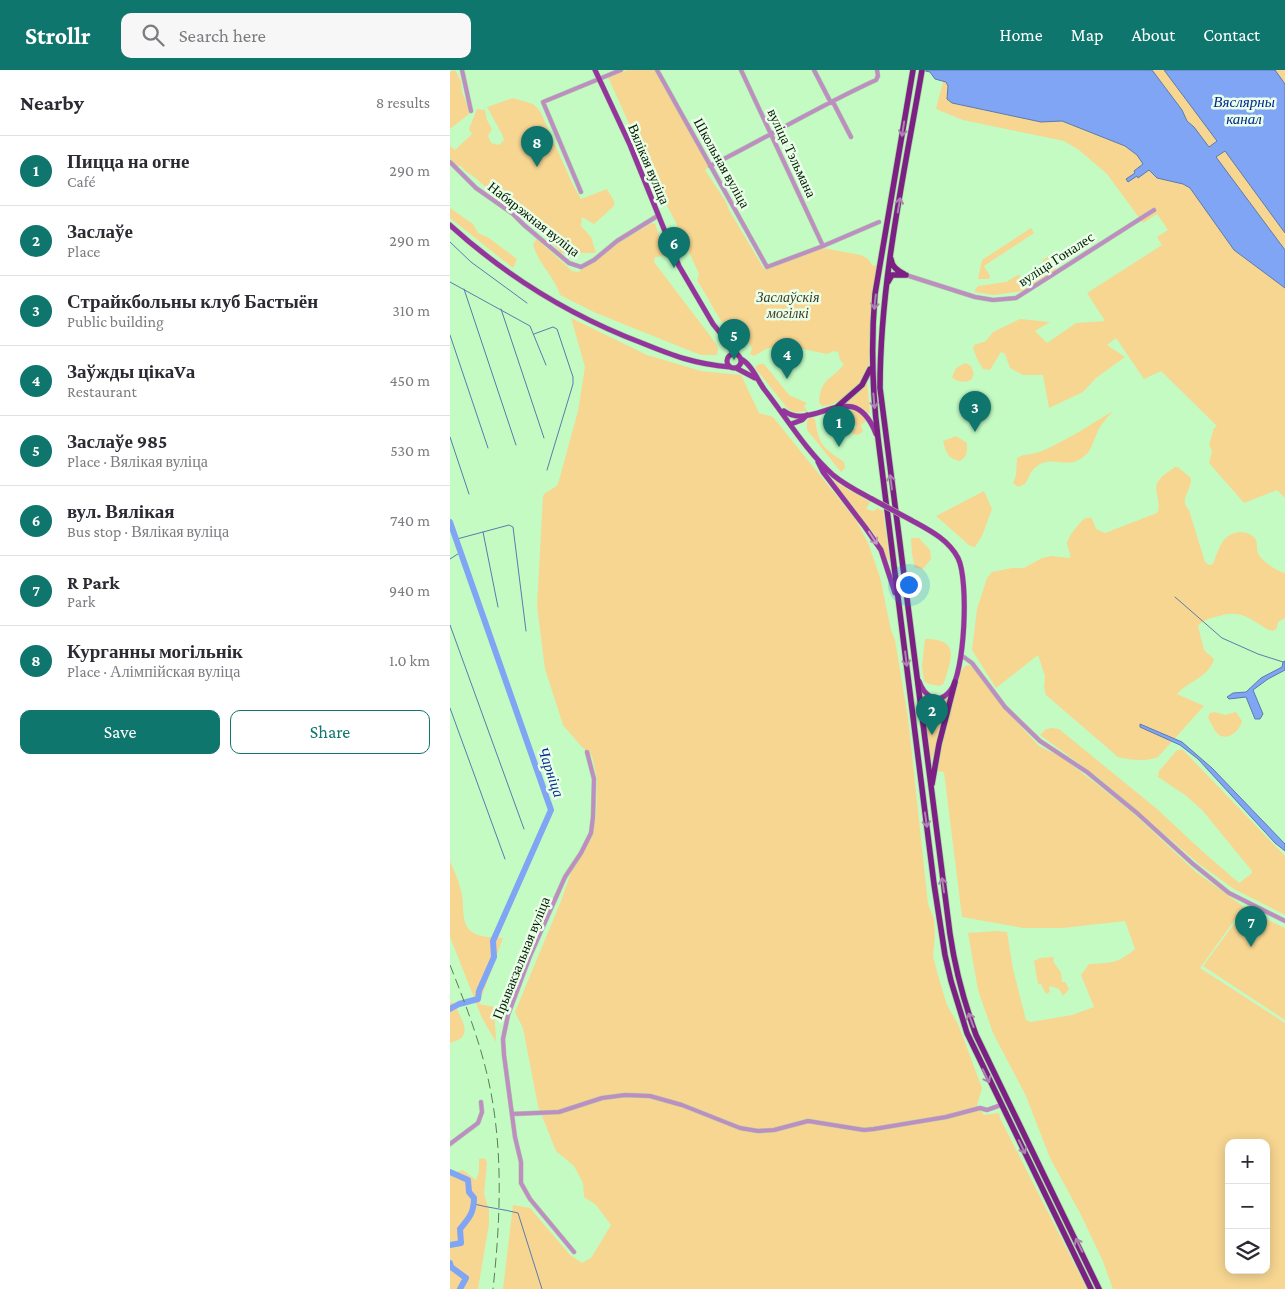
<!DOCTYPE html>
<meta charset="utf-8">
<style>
body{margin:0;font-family:"Crimson Pro",serif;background:#f7f7f7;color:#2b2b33}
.controls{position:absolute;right:15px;bottom:15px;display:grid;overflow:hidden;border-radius:10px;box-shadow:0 2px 12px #0003}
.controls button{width:45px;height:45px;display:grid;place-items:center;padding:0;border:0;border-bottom:1px solid #e1e1e2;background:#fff;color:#2b2b33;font:25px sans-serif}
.you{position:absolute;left:458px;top:514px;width:18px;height:18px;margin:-12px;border:4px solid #fff;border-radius:50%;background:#1a73e8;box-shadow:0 0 0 8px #1a73e833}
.badge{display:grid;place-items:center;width:32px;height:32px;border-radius:50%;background:#0f766e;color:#fff;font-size:16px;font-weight:700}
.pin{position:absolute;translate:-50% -41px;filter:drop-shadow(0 1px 2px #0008)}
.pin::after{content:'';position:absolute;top:26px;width:18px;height:15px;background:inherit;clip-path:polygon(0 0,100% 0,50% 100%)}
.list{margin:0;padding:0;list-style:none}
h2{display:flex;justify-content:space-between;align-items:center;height:65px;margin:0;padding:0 20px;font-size:21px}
h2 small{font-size:16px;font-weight:400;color:#7c7c81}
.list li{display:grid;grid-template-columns:32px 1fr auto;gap:15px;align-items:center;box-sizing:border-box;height:70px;padding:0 20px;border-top:1px solid #e1e1e2}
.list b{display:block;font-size:19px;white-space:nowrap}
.list p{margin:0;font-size:16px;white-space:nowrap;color:#7c7c81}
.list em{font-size:16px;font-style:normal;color:#7c7c81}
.actions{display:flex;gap:10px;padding:15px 20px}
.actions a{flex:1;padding:11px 0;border:1px solid #0f766e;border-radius:10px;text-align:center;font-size:18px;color:#0f766e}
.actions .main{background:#0f766e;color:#fff}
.icon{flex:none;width:28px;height:28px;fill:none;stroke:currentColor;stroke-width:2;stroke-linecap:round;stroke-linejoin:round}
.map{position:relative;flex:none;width:835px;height:1219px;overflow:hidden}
header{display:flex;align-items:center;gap:30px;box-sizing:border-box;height:70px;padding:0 25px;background:#0f766e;color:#fff}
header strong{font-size:24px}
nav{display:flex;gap:28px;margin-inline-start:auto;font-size:18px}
.search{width:350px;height:45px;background:#f7f7f7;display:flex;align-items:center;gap:12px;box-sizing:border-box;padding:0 18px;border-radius:10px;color:#7c7c81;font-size:19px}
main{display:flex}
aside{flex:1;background:#fff}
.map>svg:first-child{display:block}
.green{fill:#f7d692;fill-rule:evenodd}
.water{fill:#80a5f5;stroke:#5b7bad}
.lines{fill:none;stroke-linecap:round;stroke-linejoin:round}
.stream{stroke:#5b7bad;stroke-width:1}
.river{stroke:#80a5f5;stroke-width:6}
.minor-casing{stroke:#a5d7a5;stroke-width:5}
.major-casing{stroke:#a5d7a5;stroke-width:6}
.highway-casing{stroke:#a5d7a5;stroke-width:7}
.minor{stroke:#c08dc3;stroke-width:4}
.major{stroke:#96349e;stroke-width:5}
.highway{stroke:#7c2084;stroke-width:5.5}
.rail{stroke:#5a7d59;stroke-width:1;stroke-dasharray:10 5;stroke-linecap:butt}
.major-bridge-casing{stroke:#a5d7a5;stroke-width:6;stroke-linecap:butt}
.major-bridge{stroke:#96349e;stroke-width:5}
.oneway{stroke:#ad84b1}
.oneway2{stroke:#c09ac3}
.labels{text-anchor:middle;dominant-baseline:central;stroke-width:5;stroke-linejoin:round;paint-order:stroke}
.street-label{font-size:14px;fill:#051905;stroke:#e9ffe8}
.park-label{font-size:14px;font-style:italic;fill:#413722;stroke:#e9ffe8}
.water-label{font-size:15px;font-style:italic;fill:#052697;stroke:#e9ffe8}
</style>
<header>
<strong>Strollr</strong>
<div class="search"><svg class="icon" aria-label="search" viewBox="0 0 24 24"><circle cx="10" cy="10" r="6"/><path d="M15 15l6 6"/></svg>Search here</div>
<nav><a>Home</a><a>Map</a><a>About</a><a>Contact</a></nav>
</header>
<main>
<aside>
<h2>Nearby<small>8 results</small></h2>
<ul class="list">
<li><span class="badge">1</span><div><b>Пицца на огне</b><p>Café</p></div><em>290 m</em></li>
<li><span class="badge">2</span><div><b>Заслаўе</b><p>Place</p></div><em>290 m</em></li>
<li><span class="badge">3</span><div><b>Страйкбольны клуб Бастыён</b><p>Public building</p></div><em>310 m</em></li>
<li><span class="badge">4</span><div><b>Заўжды цікаVа</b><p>Restaurant</p></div><em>450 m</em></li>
<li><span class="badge">5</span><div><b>Заслаўе 985</b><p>Place · Вялікая вуліца</p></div><em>530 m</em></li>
<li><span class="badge">6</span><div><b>вул. Вялікая</b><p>Bus stop · Вялікая вуліца</p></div><em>740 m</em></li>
<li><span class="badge">7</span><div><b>R Park</b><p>Park</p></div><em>940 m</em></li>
<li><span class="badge">8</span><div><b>Курганны могільнік</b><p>Place · Алімпійская вуліца</p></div><em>1.0 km</em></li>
</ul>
<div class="actions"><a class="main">Save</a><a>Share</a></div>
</aside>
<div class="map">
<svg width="835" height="1219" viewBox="0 0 835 1219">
<rect width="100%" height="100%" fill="#c4fbc3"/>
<path class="green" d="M 5,0 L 11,11 L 12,22 L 18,36 L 19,44 L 0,59 L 0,2 Z
M 178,0 L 206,0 L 259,97 L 255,100 L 276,132 L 279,140 L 314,199 L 373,178 L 411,185 L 418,189 L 423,196 L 428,194 C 425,210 422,226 421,243 C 419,275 428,306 396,326 C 388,331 381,336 372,336 L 369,332 C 371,307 381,311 394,294 L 390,290 L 388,282 L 384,281 L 377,284 L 353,279 L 326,277 L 318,278 L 304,286 L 300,284 L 302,278 L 293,263 C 289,262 284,262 281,261 C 270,255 256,222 247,211 L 249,204 L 226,153 L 197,96 L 196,97 L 192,89 L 194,87 L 158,7 Z
M 496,0 L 835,0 L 835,428 L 827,420 L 794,433 L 759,393 L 762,381 L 759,375 L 764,358 L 767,356 L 711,301 L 694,309 L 666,268 L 657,275 L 675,287 L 646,308 L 633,322 L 599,338 L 593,305 L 573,305 L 560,298 L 555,284 L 551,282 L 540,300 L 533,299 L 527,289 L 523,278 L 524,275 L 536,271 L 543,262 L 570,249 L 600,252 L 585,261 L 597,273 L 626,253 L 655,251 L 637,223 L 712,175 L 707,167 L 718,160 L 707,144 L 693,153 L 657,104 L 629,80 L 614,71 L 513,50 L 486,39 Z
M 63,28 L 83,34 L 90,41 L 123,115 L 131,129 L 157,119 L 164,131 L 164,136 L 144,154 L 132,147 L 131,156 L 141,167 L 146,183 L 111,183 C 100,169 59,128 43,124 L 41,118 C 32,116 31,112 24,107 C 19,102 17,104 11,96 L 6,96 L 0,87 L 0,76 L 5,80 L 22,64 L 19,59 L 27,39 L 35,40 L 37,50 L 42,59 L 38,66 L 41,73 L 49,75 L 54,70 L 52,64 L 37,37 Z
M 0,138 L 23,154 L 28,163 L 39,168 L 67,189 L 63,198 L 0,148 Z
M 202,153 L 205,154 L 216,183 L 213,186 L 205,187 L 204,192 L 267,275 L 268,279 L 267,285 L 251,285 L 233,278 L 146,243 L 110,225 C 105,207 88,194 83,174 L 87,169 L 122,201 L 128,202 L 170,172 Z
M 581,158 L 584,163 L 534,196 L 540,206 L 539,209 L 528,209 L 532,190 Z
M 597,187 L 600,188 L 606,198 L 605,202 L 573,221 L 544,225 L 525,222 L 525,220 L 528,216 L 556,212 L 568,205 L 570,205 L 569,209 L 572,211 L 592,198 L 593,190 Z
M 121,248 L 197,285 L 251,301 L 291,305 L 309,343 L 323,347 L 406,450 L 418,473 L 430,507 L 441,560 L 445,570 L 458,648 L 478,834 L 484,849 L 485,866 L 483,886 L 487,902 L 497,935 L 508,954 L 532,1018 L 527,1035 L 534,1045 L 549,1043 L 550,1048 L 637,1219 L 53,1219 L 63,1135 L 80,1138 L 120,1185 L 132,1193 L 141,1188 L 161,1155 L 146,1135 L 134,1127 L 133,1113 L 124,1096 L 106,1081 L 88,1036 L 73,958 L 65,942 L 111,831 L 123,797 L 146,748 L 147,709 L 142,686 L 131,676 L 113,655 L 95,599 L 87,536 L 93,426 C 96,420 104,420 108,414 L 128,341 L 135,297 Z
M 515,293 L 521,296 L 524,304 L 521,310 C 514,313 507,312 502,307 L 506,298 Z
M 309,294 L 314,294 L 339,325 L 357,333 L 354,336 L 357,341 L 344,342 L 338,339 L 306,299 L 306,296 Z
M 417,310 L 420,344 L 408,337 L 393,335 L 405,326 Z
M 394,339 L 406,341 L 414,346 L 416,351 L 411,355 L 413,362 L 407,365 L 399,362 L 399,360 L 407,358 L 406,355 L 402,352 C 394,358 387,357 379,352 L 379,343 L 385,340 Z
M 663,341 C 658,347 650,355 647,363 C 642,374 642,381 632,388 C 614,401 599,381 582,401 C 579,405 578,410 575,414 L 568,417 L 563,413 L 566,405 L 567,388 C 575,383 583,385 592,381 C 617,370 640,355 663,341 Z
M 361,347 L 365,349 C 369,375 372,377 394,392 L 395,398 L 391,402 L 357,360 L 357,350 Z
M 506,366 L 517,373 C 517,381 518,386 510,391 C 497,388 496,382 493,371 Z
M 725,397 L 728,397 L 741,408 C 742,421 728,430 739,440 L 755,492 L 759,495 L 763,494 C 769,479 772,463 791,462 C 796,462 801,464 805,468 C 808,473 806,478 808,483 C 810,490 828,502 835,503 L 835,548 L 828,552 L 827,558 L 823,561 C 817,560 814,557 809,554 C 792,543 785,541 765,547 C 759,548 752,551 748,556 L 754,580 L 764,589 C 759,607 739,611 727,624 L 754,636 L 708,687 C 696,692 680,690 668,687 L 596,625 L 594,618 L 595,606 L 588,585 L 546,618 L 522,580 L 527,539 L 537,508 L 542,502 L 562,498 L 574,498 L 592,488 L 601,486 L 620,488 C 621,482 617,478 617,473 C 618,467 629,453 634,449 C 638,447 638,448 642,448 L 646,459 L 655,463 L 707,443 C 713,432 701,420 709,410 C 712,405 720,401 725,397 Z
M 379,406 L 389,414 L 420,432 L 416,439 L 424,441 L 427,438 L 433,441 L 440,493 L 425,467 Z
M 534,421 L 542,439 L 532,466 L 525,477 L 520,476 L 486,446 Z
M 461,468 L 469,468 L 480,480 L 481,489 L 473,499 L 465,498 L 462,484 Z
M 475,569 C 511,569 501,589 494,613 L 490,616 L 479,614 L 474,611 L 472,596 Z
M 520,595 L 531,606 L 550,634 L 589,676 L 611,687 L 644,712 L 683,743 L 746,802 L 794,837 L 750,898 L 835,953 L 835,1219 L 663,1219 L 652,1189 L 631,1145 L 600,1088 L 576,1026 L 543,963 L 528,920 L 518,863 L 546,861 L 557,862 L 563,899 L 576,950 L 581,952 L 622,945 L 644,937 L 631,905 L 639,894 C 661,893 667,894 685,879 L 675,851 L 613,858 L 573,858 L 512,847 L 494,702 L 487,701 L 492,673 L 511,601 L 515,596 ZM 779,1073 L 816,1073 L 816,1200 L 779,1200 Z
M 501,623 L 481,693 L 472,626 L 488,630 Z
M 765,642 L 775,645 L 786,642 L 792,651 C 790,661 776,673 767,663 C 763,659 761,652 758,648 L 760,643 Z
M 603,658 L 609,659 L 707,739 L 751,780 L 789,813 L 802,803 L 802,801 L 752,740 L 735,725 L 708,707 L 709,701 L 727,680 L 733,680 L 835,786 L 835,845 L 784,819 L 749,794 L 649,708 L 590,665 L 596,659 Z
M 0,791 C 4,801 9,811 11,821 C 15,833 10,854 22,862 C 30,868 44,867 53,868 L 29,934 L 44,937 L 46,972 L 32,948 L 0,867 Z
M 795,839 L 835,858 L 835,950 L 753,896 Z
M 604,887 L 603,891 L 611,903 L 612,912 L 615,912 L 619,919 L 613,926 L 609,919 L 600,916 L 599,917 L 600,922 L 596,924 L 591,914 L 588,914 L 584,891 L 590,888 Z
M 0,932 L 4,933 C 12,951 25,967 0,973 Z
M 34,1088 L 37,1092 L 34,1124 L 39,1140 L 39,1154 L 28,1219 L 0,1219 L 0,1099 L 6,1102 L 13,1100 L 26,1110 L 29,1102 L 29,1089 Z"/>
<path class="water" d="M 471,0 L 702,0 L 732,40 L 737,51 L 744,57 L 759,77 L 767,71 L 714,0 L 825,0 L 835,14 L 835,163 L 775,81 L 766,87 L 835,180 L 835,218 L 784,180 L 740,118 L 733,114 L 707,108 L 699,100 L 688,108 L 687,106 L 678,112 L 676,109 L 685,103 L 684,101 L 693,94 L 687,85 L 675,76 L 612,51 L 591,52 L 502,33 L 497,29 L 498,16 L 496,12 L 485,9 L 480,2 Z
M 835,591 L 835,600 L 818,609 L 803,620 L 813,644 L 810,649 L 805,649 L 796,627 L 779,629 L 777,627 L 783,623 L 796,622 L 811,608 L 832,597 L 833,592 Z
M 690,654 L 732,672 L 762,698 L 835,774 L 835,781 L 825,773 L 748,689 L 730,675 L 690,657 Z"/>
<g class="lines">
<path class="stream" d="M 0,172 L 21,192 L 77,233
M 0,212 L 80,256 L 96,295
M 14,219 L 66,375
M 51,239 L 94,368
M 84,264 L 103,257 L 107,259 L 123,307 L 123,314 L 97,400
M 0,265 L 38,378
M 0,367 L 19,424
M 33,462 L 48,537
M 7,469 L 59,455 L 63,457 L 76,561
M 0,489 L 11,482
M 725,527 L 772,568 L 808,584 L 833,592
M 0,555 L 74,759
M 0,638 L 55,789
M 24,1134 C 39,1138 53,1139 68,1143 L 92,1219"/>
<path class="river" d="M 0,939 L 9,934 L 28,929 L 29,921 L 44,887 L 43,871 L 101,740 L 0,452
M 0,1102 L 18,1110 L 19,1122 L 24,1128 C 24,1143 19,1148 10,1159 L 11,1173 L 0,1175
M 0,1193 L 1,1197 L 16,1208 L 10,1219"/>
<g class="minor-casing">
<path id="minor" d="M 12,0 L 21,41
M 207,0 L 317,197 L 373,176 L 429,152
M 291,0 L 373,176
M 364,0 L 380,31 L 384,34 L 401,67
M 0,92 L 26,118 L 63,144 L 74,155 L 119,193 L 131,197 L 144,190 L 167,171 L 209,145
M 260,96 C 316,68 369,36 426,10 L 428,6 L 427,0
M 131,122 L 93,32 L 171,0
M 456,205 L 525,227 L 543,230 L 566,228 L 704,140
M 511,585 L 522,593 L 555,637 L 590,671 L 637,702 L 687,743 L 743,794 L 779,823 L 835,851
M 62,1044 L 109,1042 L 152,1028 L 175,1025 L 200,1026 L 232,1035 L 290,1058 L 308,1061 L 324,1060 L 358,1051 L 414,1060 L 424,1059 L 496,1047 L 530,1038 L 537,1040 L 551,1035
M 0,1074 L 28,1053 L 32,1042 L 31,1032
M 124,1182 L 80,1129 L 71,1113 L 71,1092 L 65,1067 L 54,985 L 53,969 L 58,945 L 80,886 L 115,807 L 131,783 L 141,763 L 143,747 L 144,709 L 137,682"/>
</g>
<g class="major-casing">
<path id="major" d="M 145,0 L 180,75 L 229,196 L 263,254 L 288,285
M 0,155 C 56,206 121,246 192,273 C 224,286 245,294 280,297
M277 291a7 7 0 1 1 14 0a7 7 0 1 1-14 0Z
M 291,289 C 302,295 307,309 314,319 C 336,347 356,381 383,405 C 395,415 409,422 422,429
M 286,298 L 305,308
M 334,341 C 364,363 403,304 426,364
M 341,354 L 352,350 L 357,345
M 368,392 L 373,402 L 415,457 L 431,480 L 445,523
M 461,450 C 479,460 498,469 508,488 C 519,510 515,603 500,621 C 488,636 474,626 469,611"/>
</g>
<g class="highway-casing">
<path id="highway" d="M 463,0 L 425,224 C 421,272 422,319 428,368 L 484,814 L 495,885 L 501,911 L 517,963 L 641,1219
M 472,0 C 454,105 430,211 430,318 L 500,864 C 505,898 514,932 526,965 L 649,1219
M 441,189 C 442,197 447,200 454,204
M 438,212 L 442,205 L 456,205
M 388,336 L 412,315 L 420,299
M 482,714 L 489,674 L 505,612"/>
</g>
<use href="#minor" class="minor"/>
<use href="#major" class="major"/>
<use href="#highway" class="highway"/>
<path class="rail" d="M 0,895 C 13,928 26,961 35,996 C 54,1069 51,1145 43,1219"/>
<g class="major-bridge-casing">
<path id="major-bridge" d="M 422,429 L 461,450"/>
</g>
<use href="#major-bridge" class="major-bridge"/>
</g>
<defs><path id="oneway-shaft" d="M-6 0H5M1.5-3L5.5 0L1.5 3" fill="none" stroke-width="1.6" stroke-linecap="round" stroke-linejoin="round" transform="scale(1.25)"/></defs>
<g class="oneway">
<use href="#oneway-shaft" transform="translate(453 59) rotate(99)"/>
<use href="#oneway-shaft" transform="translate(449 135) rotate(-80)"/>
<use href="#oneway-shaft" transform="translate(425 232) rotate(96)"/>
<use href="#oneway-shaft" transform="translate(424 331) rotate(85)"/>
<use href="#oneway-shaft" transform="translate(441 412) rotate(-97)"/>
<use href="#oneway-shaft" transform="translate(456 589) rotate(83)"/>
<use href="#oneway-shaft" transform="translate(476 750) rotate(82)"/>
<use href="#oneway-shaft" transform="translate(493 815) rotate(-98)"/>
<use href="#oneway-shaft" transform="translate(521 950) rotate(-110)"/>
<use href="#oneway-shaft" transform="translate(536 1006) rotate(64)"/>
<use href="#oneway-shaft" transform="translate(572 1077) rotate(64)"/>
<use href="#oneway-shaft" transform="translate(629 1175) rotate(-116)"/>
</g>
<use class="oneway2" href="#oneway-shaft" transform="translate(423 468) rotate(57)"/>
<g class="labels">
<g class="street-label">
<text transform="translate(342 83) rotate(65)">вуліца Тэльмана</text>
<text transform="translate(272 93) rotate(61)">Школьная вуліца</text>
<text transform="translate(199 94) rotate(67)">Вялікая вуліца</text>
<text transform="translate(84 149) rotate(38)">Набярэжная вуліца</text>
<text transform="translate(606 189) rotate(-33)">вуліца Гоналес</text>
<text transform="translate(71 888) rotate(-68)">Прывакзальная вуліца</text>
</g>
<g class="park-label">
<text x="338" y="227">Заслаўскія<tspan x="338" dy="16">могілкі</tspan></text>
</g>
<g class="water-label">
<text x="794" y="32">Вяслярны<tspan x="794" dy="17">канал</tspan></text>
<text transform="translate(101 702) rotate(71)">Чарніца</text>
</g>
</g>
</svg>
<div class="controls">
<button>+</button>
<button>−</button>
<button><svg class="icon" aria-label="layers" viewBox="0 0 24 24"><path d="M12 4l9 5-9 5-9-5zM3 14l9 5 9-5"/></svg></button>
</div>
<div class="you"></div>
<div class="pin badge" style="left:389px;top:377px">1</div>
<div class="pin badge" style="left:482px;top:665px">2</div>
<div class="pin badge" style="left:525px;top:362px">3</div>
<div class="pin badge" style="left:337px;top:309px">4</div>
<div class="pin badge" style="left:284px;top:290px">5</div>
<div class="pin badge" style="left:224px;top:198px">6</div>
<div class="pin badge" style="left:801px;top:877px">7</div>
<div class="pin badge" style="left:87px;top:97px">8</div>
</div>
</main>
